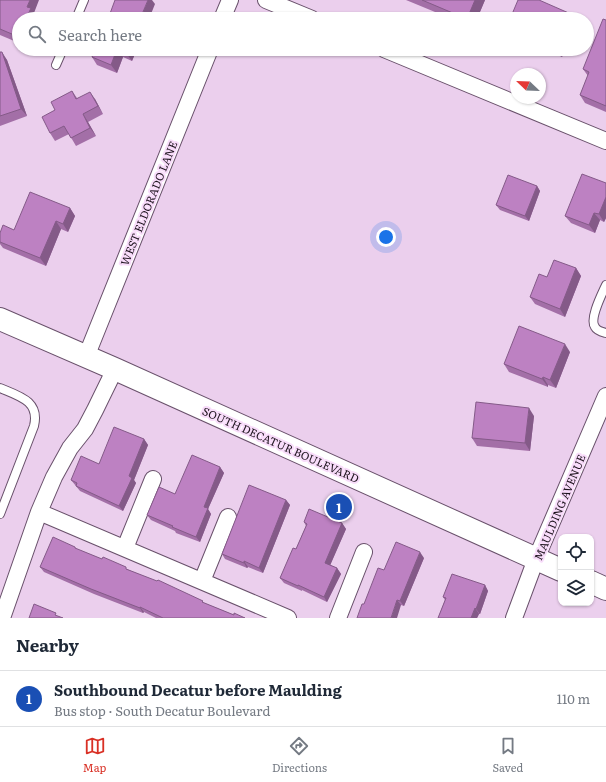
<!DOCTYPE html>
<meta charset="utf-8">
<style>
:root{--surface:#fff;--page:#f6f6f7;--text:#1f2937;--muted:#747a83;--line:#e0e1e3;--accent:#d93025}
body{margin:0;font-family:Literata,serif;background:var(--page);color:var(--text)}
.controls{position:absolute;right:12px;bottom:12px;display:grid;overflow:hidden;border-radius:8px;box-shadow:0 1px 3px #0004}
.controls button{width:36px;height:36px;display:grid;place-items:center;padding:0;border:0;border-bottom:1px solid var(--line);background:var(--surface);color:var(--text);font:20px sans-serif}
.compass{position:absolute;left:510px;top:68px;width:36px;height:36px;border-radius:50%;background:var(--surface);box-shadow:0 1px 3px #0004;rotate:293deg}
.you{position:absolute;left:386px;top:237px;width:14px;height:14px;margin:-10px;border:3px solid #fff;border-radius:50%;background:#1a73e8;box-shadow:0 0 0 6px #1a73e833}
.badge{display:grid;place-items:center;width:26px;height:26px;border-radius:50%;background:var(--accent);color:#fff;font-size:13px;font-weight:700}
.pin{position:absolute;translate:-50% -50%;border:2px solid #fff;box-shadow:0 1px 4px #0006}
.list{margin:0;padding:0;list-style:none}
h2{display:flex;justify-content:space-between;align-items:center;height:52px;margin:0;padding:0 16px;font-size:17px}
h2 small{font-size:13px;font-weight:400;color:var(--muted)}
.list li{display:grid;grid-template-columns:26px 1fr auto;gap:12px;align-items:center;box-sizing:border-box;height:56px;padding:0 16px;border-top:1px solid var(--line)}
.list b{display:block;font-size:15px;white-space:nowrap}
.list p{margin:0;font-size:13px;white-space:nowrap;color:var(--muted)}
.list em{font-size:13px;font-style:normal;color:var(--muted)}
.icon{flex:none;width:22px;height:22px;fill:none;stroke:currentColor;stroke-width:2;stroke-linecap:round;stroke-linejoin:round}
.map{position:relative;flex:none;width:606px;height:618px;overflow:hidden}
.search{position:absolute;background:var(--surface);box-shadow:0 1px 3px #0004;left:12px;right:12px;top:12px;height:44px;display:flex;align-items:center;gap:10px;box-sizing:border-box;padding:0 14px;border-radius:22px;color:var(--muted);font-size:15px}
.sheet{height:108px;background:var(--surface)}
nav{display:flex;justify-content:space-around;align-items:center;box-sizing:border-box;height:56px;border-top:1px solid var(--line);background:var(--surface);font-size:11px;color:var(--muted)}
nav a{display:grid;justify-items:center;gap:2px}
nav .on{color:var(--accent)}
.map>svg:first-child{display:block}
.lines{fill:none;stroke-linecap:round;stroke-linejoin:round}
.lane-casing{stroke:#69516b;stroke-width:10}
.street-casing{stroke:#69516b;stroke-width:18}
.primary-casing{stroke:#69516b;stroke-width:24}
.lane{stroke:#fff;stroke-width:8}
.street{stroke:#fff;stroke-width:16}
.primary{stroke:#fff;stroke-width:22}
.wall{fill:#a36fa7}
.shaded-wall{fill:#845a88}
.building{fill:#bd81c2;stroke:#845a88}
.labels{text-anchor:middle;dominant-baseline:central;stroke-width:4;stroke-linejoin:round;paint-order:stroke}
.street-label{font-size:11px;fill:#1d131d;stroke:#f8dcfa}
</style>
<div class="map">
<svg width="606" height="618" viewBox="0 0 606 618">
<rect width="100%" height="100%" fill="#ebcfed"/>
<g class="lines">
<defs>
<path id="lane" d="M 76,19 L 84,0
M 56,65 L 63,49
M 606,285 C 602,294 589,319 595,327 C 597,331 602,332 606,333
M 0,388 C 19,396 40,401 34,426 L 0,514"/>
<path id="street" d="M 266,0 L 312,19
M 222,19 L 230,0
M 384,49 L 606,141
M 86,357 L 210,49
M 39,512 L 288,618
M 125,548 L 153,479
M 202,581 L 228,517
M 2,618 L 39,512 L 54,477 L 70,448 L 85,429 L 95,410 L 115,369
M 338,618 L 364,552
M 514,618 L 536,559 L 606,396"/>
<path id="primary" d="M 0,319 L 115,369 L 561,570
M 591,582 L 606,589"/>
</defs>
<!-- lane casing -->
<use href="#lane" class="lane-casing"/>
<!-- street casing -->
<use href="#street" class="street-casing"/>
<!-- primary casing -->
<use href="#primary" class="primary-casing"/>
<!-- lane -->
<use href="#lane" class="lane"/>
<!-- street -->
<use href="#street" class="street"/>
<!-- primary -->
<use href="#primary" class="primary"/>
</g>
<!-- wall -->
<path class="wall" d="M 0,0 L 34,13 L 36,16 L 19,19 L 19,43 L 0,35 Z
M 406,0 L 485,0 L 477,19 L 452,19 Z
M 606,20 L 606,112 L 585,103 L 580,95 L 588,76 L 583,69 Z
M 95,49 L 137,49 L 132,61 L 123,57 L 117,73 L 97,65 L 92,57 Z
M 544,49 L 565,49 L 562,57 Z
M 0,52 L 7,60 L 27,116 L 0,126 Z
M 72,91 L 77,98 L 95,99 L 103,114 L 88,122 L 96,136 L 76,146 L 69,134 L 55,141 L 50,133 L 55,110 Z
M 606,183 L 606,218 L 604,222 L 600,220 L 595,233 L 571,223 L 565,216 Z
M 537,186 L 540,191 L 529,221 L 500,210 L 496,205 Z
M 70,208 L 75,216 L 68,232 L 61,229 L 46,266 L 3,248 L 0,244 L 0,233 L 14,230 Z
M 576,268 L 581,276 L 565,317 L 535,304 L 530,297 L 547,277 Z
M 570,352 L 556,388 L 548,385 L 548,387 L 509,372 L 504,364 Z
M 534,416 L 530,451 L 477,446 L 472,438 Z
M 144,439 L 148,445 L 134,480 L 136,483 L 123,511 L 80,491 L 71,480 Z
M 220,467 L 224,473 L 208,509 L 211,514 L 200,542 L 176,533 L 175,531 L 151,520 L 147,515 L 175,494 Z
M 286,500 L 290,505 L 263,573 L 248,567 L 247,568 L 225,559 L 222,554 Z
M 304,522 L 342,523 L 346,529 L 330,565 L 337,568 L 341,574 L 327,602 L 302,590 L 302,591 L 284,583 L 280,578 L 296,549 L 306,526 Z
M 75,547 L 76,549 L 129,570 L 204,603 L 234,615 L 245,618 L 156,618 L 144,612 L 143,613 L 94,594 L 44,572 L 40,567 Z
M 424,558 L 404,606 L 401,605 L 364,604 L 384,570 Z
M 485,585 L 488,591 L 480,614 L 479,614 L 477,618 L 438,618 L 445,600 L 443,597 Z"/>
<!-- shaded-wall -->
<path class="shaded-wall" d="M 30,0 L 39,0 L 34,13 L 36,16 L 35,19 L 26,19 L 27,7 Z
M 148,0 L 152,0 L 155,4 L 149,19 L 140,19 Z
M 475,0 L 485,0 L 477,19 L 467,19 Z
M 571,14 L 575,19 L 569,19 Z
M 117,49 L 123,57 L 117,73 L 111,65 Z
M 128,49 L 137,49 L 132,61 L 126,53 Z
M 556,49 L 565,49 L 562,57 Z
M 2,52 L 7,60 L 27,116 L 21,109 Z
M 90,92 L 95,99 L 103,114 L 98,106 Z
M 83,114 L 88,122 L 96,136 L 90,128 Z
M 537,186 L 540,191 L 529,221 L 525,216 Z
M 606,197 L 606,218 L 604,222 L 599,214 Z
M 70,208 L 75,216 L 68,232 L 63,224 Z
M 594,213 L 600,220 L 595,233 L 589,225 Z
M 56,221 L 61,229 L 46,266 L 40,258 Z
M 576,268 L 581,276 L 565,317 L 560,309 Z
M 565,344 L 570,352 L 556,388 L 550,380 Z
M 543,377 L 548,385 L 548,387 L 542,379 Z
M 529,408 L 534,416 L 530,451 L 525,443 Z
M 144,439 L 148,445 L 134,480 L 136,483 L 123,511 L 119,506 L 129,476 Z
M 220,467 L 224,473 L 208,509 L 211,514 L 200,542 L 196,537 L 204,507 Z
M 286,500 L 290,505 L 263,573 L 259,568 Z
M 342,523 L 346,529 L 329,568 L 325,563 Z
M 420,552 L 424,558 L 404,606 L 400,601 Z
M 244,561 L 248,567 L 247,568 L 244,563 Z
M 337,568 L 341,574 L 327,602 L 324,597 Z
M 485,585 L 488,591 L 480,614 L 476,609 Z
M 397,600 L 401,605 L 397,618 L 391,618 Z
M 140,607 L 144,612 L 143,613 L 140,608 Z
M 475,608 L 479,614 L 477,618 L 471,618 Z"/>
<!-- building -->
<path class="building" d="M 0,0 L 30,0 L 27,7 L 31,8 L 26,19 L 19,19 L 19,37 L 0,29 Z
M 115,0 L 148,0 L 140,19 L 108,19 Z
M 422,0 L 475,0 L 467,19 Z
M 518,0 L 539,0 L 571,14 L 569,19 L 510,19 Z
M 603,19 L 606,20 L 606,106 L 580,95 L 589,72 L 583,69 Z
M 95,49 L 128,49 L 126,53 L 117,49 L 111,65 L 92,57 Z
M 0,52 L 2,52 L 21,109 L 0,116 Z
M 72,91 L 76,99 L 90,92 L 98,106 L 83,114 L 90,128 L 71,138 L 64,126 L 50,133 L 42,117 L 55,110 L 51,102 Z
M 582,174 L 606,183 L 606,197 L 599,214 L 594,213 L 589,225 L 565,216 Z
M 508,175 L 537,186 L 525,216 L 496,205 Z
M 30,192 L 70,208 L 63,224 L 56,221 L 40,258 L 0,242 L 0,233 L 3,225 L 14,230 Z
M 554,260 L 576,268 L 560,309 L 530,297 L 539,274 L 547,277 Z
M 519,326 L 565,344 L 550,380 L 543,377 L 542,379 L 504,364 Z
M 476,402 L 529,408 L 525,443 L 472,438 Z
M 114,427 L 144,439 L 129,476 L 132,478 L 119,506 L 76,486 L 77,483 L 71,480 L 81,456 L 99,464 Z
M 192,455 L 220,467 L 204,507 L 208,508 L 196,537 L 172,527 L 173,526 L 147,515 L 159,487 L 175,494 Z
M 249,485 L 286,500 L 259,568 L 244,561 L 244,563 L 222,554 Z
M 309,509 L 342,523 L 325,563 L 337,568 L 324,597 L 298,585 L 298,586 L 280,578 L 293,548 L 296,549 L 307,524 L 304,522 Z
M 53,537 L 75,547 L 75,548 L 102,559 L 103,557 L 126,567 L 126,569 L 157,581 L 158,580 L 203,601 L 202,602 L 234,615 L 234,613 L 245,618 L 163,618 L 140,607 L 140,608 L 91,589 L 40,567 Z
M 396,542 L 420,552 L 400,601 L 397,600 L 391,618 L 357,618 L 362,604 L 364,604 L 378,568 L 384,570 Z
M 452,574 L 485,585 L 476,609 L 475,608 L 471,618 L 438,618 L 446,598 L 443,597 Z
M 34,604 L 56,613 L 55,615 L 63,618 L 29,618 Z"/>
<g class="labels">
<!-- street labels -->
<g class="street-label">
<text transform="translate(148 203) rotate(-68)">WEST ELDORADO LANE</text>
<text transform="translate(281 444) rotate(24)">SOUTH DECATUR BOULEVARD</text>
<text transform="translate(559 507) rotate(-67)">MAULDING AVENUE</text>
</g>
</g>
</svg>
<div class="controls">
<button><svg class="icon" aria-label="locate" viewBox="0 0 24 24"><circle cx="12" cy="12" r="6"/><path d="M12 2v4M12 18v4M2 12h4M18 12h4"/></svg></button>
<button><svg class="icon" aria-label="layers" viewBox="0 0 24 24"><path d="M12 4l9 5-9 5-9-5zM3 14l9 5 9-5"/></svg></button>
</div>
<svg class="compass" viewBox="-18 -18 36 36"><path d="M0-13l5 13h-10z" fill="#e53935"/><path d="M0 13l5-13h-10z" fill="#747a83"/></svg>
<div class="you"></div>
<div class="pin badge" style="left:339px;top:507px;background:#1a4fb4">1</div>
<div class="search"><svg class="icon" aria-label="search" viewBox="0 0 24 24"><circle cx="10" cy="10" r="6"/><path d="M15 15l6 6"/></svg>Search here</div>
</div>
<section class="sheet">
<h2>Nearby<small></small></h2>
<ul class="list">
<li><span class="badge" style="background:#1a4fb4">1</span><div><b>Southbound Decatur before Maulding</b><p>Bus stop · South Decatur Boulevard</p></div><em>110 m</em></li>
</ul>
</section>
<nav>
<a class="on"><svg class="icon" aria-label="map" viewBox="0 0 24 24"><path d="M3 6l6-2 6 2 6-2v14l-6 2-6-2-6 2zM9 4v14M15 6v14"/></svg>Map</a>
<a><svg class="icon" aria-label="directions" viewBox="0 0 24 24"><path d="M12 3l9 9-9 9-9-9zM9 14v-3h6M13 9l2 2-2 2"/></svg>Directions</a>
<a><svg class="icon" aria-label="saved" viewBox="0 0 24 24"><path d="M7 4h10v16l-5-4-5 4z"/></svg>Saved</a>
</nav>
